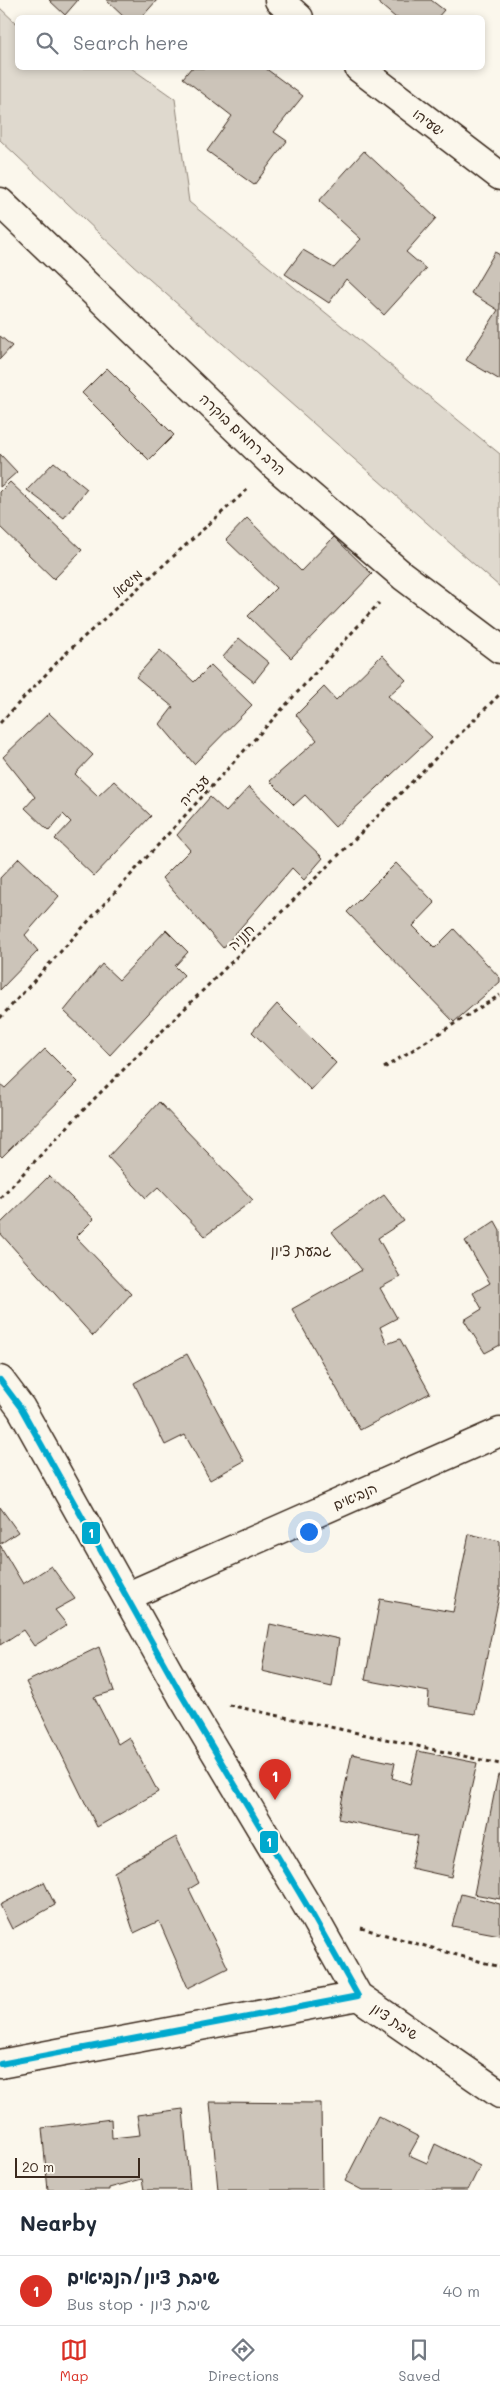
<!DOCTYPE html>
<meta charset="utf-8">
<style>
:root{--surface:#fff;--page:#f2f2f3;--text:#1f2937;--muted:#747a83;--line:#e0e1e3;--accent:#d93025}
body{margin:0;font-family:Mali,"Playpen Sans Hebrew",sans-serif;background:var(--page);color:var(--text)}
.scale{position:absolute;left:15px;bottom:12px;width:125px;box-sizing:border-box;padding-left:5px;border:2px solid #3b2a1e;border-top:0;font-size:14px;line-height:18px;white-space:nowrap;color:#3b2a1e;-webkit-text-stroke:4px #fbf7ec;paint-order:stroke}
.you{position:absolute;left:308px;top:1531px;width:18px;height:18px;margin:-12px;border:4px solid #fff;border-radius:50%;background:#1a73e8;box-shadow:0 0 0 8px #1a73e833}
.badge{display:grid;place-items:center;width:32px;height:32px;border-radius:50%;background:var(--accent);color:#fff;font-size:16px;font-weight:700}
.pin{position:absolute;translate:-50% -41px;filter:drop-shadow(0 1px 2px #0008)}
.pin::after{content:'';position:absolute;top:26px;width:18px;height:15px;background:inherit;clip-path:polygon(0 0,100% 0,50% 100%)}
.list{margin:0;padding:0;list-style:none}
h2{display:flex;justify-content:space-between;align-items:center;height:65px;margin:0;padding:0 20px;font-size:21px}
h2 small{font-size:16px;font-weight:400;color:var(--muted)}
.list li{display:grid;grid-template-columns:32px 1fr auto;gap:15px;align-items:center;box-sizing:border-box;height:70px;padding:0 20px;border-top:1px solid var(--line)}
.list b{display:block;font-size:19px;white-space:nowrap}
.list p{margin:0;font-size:16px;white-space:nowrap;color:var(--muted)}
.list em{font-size:16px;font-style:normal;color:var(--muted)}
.icon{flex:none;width:28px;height:28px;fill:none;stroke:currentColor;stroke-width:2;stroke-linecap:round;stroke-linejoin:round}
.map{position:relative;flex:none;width:500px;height:2190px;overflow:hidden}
.search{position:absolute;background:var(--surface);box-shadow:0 2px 8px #0003;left:15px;right:15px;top:15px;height:55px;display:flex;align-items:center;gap:12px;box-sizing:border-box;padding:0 18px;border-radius:8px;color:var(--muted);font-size:19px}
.sheet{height:135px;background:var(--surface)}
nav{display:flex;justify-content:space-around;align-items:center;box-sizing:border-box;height:70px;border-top:1px solid var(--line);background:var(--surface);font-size:14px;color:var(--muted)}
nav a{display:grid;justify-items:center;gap:2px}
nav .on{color:var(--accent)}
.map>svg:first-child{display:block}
.green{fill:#dfd9ce;stroke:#8d8276}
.building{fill:#ccc4b9;stroke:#3b2a1e}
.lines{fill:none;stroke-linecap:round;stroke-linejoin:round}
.street-casing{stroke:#3b2a1e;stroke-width:31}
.path{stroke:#3b2a1e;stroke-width:3;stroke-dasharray:4 4;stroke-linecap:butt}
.street{stroke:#fbf7ec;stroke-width:28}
.bus-1-casing{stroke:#fbf7ec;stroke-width:10}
.bus-1{stroke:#00a9ce;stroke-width:6}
.labels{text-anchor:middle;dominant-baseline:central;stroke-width:4.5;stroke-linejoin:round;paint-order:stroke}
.street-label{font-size:14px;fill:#3b2a1e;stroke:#fbf7ec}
.neighbourhood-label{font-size:15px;fill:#3b2a1e;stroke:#fbf7ec}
.line-badge{stroke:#fbf7ec;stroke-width:2}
.badge-label{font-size:14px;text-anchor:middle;font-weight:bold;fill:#fff}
</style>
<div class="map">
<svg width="500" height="2190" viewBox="0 0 500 2190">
<rect width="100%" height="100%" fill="#fbf7ec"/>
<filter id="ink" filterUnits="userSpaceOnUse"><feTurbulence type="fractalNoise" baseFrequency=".02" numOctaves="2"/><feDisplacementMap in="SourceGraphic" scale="10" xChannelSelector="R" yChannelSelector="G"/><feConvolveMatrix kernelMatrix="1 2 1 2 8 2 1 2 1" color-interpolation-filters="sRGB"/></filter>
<g filter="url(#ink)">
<!-- green -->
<path class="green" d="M 0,8 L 17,24 L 18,68 L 131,68 L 175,99 L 189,202 L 500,454 L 500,587 L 133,265 L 0,140 Z"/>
<!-- building -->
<path class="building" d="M 49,0 L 78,0 L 65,15 Z
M 106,0 L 157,0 L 141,18 L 125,18 Z
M 375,0 L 431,0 L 444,10 L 437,18 L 396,18 Z
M 191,68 L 265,68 L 303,96 L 274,132 L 287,141 L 254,185 L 207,151 L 232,116 L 183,78 Z
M 364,151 L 436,218 L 406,252 L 426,269 L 384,315 L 346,279 L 329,303 L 285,274 L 303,250 L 334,268 L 361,239 L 319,201 Z
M 495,252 L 500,255 L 500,380 L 466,360 L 498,310 L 471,293 Z
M 0,336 L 12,346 L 0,359 Z
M 107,368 L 174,435 L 149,460 L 82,393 Z
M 0,454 L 17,472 L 0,487 Z
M 54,462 L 87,489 L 64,518 L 27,490 Z
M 10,482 L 82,550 L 54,579 L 0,527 L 0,492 Z
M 247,518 L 301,571 L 334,537 L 372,574 L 291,658 L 248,616 L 276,588 L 226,540 Z
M 239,638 L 269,663 L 254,682 L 223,657 Z
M 160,650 L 194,682 L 211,665 L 252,705 L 194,764 L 160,724 L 173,707 L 136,677 Z
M 382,655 L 406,680 L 388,696 L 432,737 L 335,827 L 305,795 L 294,805 L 270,781 L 317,740 L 296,715 L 324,687 L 336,700 Z
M 49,713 L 93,755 L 75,774 L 98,796 L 114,781 L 151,816 L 94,876 L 55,839 L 71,822 L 63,814 L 49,831 L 25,808 L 35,797 L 3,757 Z
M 249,787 L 323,858 L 304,880 L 292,868 L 223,948 L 162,878 L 190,850 L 177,835 L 210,797 L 226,812 Z
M 19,858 L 59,896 L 25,935 L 38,951 L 0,990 L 0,878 Z
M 396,863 L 435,903 L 413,926 L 435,948 L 454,929 L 500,978 L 500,982 L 454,1022 L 347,912 Z
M 166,930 L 188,952 L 175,966 L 184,975 L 110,1055 L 64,1011 L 102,964 L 119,980 Z
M 277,1004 L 336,1063 L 311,1090 L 252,1032 Z
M 45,1049 L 78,1082 L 2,1157 L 0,1155 L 0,1084 L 5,1088 Z
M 159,1102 L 253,1200 L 205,1236 L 158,1187 L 146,1198 L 108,1157 Z
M 49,1176 L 94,1219 L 76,1237 L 131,1294 L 93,1336 L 0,1233 L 0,1224 Z
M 384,1195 L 404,1221 L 378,1238 L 400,1277 L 380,1288 L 397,1318 L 380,1327 L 387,1344 L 400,1339 L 430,1393 L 360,1430 L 292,1309 L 362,1270 L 332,1232 Z
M 495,1221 L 500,1230 L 500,1345 L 485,1353 L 464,1320 L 482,1309 L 473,1293 L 490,1283 L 465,1241 Z
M 187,1354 L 244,1461 L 210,1480 L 185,1435 L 165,1445 L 134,1383 Z
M 0,1507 L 18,1532 L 0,1544 Z
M 469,1534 L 500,1541 L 500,1592 L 475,1714 L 428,1706 L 429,1692 L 365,1680 L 380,1599 L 453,1612 Z
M 0,1545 L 23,1584 L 51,1566 L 75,1599 L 55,1610 L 67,1625 L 34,1646 L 23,1630 L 0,1645 Z
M 270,1624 L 339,1639 L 332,1687 L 262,1671 Z
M 99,1647 L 114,1691 L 94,1697 L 118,1744 L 129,1737 L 158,1792 L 97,1827 L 26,1682 Z
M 418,1751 L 477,1763 L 451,1877 L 411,1868 L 418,1836 L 338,1819 L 352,1754 L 395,1763 L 392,1778 L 410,1784 Z
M 498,1775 L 500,1775 L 500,1899 L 474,1894 Z
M 176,1837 L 199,1883 L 189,1889 L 228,1968 L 188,1988 L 159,1921 L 134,1933 L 114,1872 Z
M 44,1882 L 55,1905 L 12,1929 L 0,1905 Z
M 461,1894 L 500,1904 L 500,1935 L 452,1926 Z
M 210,2102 L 321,2103 L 322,2190 L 218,2190 Z
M 183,2109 L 190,2190 L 144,2190 L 142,2179 L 109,2188 L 109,2190 L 48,2190 L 42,2128 L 111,2119 L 112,2138 L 140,2135 L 137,2115 Z
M 378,2116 L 419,2137 L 409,2155 L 427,2163 L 435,2144 L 480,2166 L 468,2190 L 362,2190 L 345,2181 Z"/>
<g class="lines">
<defs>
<path id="street" d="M 279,0 L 299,18
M 359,68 L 500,176
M 0,202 L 274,465 L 403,576 L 500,649
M 0,1380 L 21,1408 L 182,1696 L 312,1914 L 358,1996 L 500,2094
M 128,1596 L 500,1432
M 0,2064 L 358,1996"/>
</defs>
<!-- street casing -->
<use href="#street" class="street-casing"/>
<!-- path -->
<path class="path" d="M 0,723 L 65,654 L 248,489
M 0,1018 L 379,603
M 384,1068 L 500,995
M 0,1198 L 91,1102 L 500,694
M 229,1705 L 500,1764
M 361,1928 L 500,1967"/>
<!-- street -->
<use href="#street" class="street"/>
<defs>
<path id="bus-1" d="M 0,1380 L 21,1408 L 182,1696 L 312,1914 L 358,1996
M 0,2064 L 358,1996"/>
</defs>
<!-- bus-1 casing -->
<use href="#bus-1" class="bus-1-casing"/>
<!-- bus-1 -->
<use href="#bus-1" class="bus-1"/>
</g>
</g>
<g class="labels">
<!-- street labels -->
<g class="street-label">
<text transform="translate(429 122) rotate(38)">ישעיהו</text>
<text transform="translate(243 434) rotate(43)">הרב רחמים בוקרה</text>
<text transform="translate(127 583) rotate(-42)">מישאל</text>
<text transform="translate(194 790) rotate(-47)">עזריה</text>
<text transform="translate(241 937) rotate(-45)">חנניה</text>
<text transform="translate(355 1496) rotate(-24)">הנביאים</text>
<text transform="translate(395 2021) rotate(34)">שיבת ציון</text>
</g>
<!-- neighbourhood labels -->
<g class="neighbourhood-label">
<text x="301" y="1250">גבעת ציון</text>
</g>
</g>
<g class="line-badge">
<rect x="81" y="1521" width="20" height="24" rx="5" fill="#00a9ce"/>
<rect x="259" y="1830" width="20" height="24" rx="5" fill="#00a9ce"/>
</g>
<g class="badge-label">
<text x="91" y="1538">1</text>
<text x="269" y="1847">1</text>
</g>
</svg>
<div class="scale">20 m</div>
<div class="you"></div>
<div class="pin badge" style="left:275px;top:1800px">1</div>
<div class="search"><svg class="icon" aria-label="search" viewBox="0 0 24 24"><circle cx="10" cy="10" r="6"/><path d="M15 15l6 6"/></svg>Search here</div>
</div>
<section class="sheet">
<h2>Nearby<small></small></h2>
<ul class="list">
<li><span class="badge">1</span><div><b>שיבת ציון/הנביאים</b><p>Bus stop · שיבת ציון</p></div><em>40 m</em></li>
</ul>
</section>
<nav>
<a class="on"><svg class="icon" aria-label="map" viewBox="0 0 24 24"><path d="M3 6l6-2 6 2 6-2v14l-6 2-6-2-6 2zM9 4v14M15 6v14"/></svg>Map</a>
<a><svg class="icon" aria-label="directions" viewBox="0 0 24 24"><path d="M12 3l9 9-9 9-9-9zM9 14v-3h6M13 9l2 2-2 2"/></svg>Directions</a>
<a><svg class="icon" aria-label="saved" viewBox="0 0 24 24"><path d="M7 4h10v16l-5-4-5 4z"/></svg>Saved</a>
</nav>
